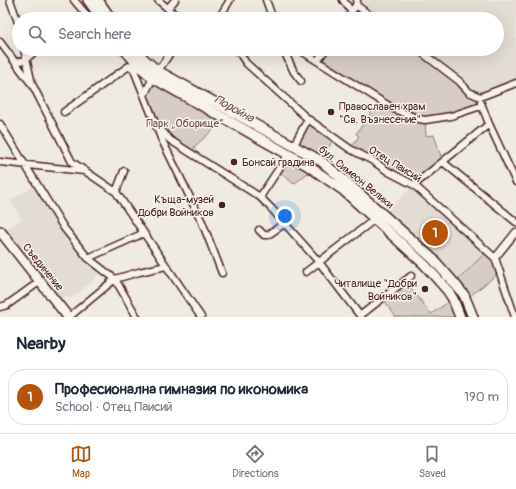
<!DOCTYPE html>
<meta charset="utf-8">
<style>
:root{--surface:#fff;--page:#f6f6f7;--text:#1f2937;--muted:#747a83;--line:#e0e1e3;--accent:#b45309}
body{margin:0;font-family:Pangolin,sans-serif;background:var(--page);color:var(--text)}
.you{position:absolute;left:285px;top:216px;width:14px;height:14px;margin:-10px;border:3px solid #fff;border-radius:50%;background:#1a73e8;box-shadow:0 0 0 6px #1a73e833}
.badge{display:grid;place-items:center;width:26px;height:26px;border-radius:50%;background:var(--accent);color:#fff;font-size:13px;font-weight:700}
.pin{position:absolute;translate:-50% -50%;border:2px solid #fff;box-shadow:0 1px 4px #0006}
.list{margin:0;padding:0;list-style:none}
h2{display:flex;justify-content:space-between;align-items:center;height:52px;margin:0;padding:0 16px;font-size:17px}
h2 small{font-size:13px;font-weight:400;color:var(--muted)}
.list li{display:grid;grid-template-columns:26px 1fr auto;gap:12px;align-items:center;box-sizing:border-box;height:56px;margin:0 8px 8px;padding:0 8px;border:1px solid var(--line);border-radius:16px}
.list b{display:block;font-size:15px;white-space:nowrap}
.list p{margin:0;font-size:13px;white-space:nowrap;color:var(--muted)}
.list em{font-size:13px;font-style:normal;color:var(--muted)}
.icon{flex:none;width:22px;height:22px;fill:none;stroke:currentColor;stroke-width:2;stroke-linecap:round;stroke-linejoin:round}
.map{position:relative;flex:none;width:516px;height:317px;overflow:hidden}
.search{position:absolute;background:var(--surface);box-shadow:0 4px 16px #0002;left:12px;right:12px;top:12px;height:44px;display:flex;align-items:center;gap:10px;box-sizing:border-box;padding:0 14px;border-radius:22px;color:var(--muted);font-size:15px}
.sheet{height:116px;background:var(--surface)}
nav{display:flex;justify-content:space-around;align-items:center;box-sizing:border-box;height:56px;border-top:1px solid var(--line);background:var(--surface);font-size:11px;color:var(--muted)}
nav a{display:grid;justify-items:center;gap:2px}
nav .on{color:var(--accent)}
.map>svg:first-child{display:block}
.built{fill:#e3dcd2}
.green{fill:#d8cdc6;stroke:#917678}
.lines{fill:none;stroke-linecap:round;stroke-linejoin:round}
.street-casing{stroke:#4a1f2b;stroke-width:9}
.secondary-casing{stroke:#4a1f2b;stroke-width:12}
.street{stroke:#f7f3e8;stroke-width:6}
.secondary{stroke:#f7f3e8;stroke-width:9}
.poi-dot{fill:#4a1f2b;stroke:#f7f3e8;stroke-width:1.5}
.labels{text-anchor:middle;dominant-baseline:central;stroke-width:3;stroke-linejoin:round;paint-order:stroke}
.poi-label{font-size:11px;fill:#4a1f2b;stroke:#f7f3e8;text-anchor:start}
.park-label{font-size:11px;fill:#6e4a52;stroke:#f7f3e8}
.street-label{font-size:11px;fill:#4a1f2b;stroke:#f7f3e8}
.water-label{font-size:12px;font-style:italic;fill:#704e55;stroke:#f7f3e8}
</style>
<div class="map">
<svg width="516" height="317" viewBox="0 0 516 317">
<rect width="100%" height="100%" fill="#f0ebe0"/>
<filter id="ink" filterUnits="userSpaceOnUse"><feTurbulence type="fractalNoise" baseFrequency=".025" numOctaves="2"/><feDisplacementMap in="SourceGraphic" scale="8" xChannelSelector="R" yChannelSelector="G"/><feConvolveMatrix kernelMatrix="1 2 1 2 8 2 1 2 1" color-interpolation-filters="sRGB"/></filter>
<g filter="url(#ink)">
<!-- built -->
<path class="built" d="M 357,0 L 516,0 L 516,83 L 480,97 L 417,49 L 497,49 L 497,19 L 375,19 L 356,5 Z
M 37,185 L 64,228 L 102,269 L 94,280 L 70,299 L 67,295 L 60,301 L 1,233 L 22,219 L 10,200 Z
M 414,185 L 487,251 L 457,281 L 383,215 Z"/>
<!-- green -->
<path class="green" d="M 326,49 L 417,49 L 480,97 L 481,106 L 425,120 L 426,136 L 434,135 L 443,162 L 414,185 L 350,149 L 359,136 L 356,134 L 380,100 L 317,61 Z
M 153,78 L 225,119 L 195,146 L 193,154 L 183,149 L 155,123 L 144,95 Z
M 308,119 L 334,138 L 321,161 L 294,145 Z
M 288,155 L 313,169 L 294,184 L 278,171 Z
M 487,251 L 500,272 L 470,296 L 457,281 Z
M 405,280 L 431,314 L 453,299 L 459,315 L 454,317 L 396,317 L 382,298 Z"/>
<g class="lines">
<defs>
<path id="street" d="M 10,0 L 19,25
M 74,0 L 90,19
M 158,0 L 180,19
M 266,0 L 273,19
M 343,0 L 352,12
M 356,5 L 375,19
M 168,8 L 175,0
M 210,19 L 214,17 L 219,18 L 230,0
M 347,19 L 356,5 L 357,0
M 0,42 L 30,82
M 24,49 L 32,84 L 72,162 L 116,192 L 201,317
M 237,49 L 246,63 L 308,119 L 350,149 L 373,161 L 389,172 L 414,185 L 495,258 L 515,317
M 283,49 L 294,72 L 301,81
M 298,49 L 394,109 L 419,119 L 425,120 L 451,116 L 481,106
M 417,49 L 459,81 L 469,92 L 480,97 L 516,83
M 317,61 L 326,49
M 16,63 L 26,59 L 38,49
M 144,95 L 153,78 L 173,49
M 481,103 L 489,124 L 516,182
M 64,112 L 129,66 L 132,67 L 134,70 L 161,138 L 202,222 L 222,273
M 0,124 L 64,228 L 88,258 L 115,279 L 137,317
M 159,128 L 170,140 L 260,197 L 271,208 L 319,262 L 361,317
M 294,145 L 308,119
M 0,162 L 84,171
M 443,162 L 516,222
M 414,185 L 489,124
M 116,192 L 124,171
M 260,197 L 288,155
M 259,230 L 264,235 L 268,235 L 285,223
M 88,258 L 144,233
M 495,258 L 516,232
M 306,272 L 375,219
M 0,307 L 7,305 L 39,282
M 361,315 L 411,276
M 69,317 L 115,279 L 139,272 L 166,266"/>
<path id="secondary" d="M 88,0 L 102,19
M 98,0 L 111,19
M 124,49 L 139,66 L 153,78 L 307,165 L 343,190 L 425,265 L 447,290 L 453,299 L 460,317
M 135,49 L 145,60 L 158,71 L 321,161 L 351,186 L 433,259 L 455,284 L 464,295 L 473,317
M 0,231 L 68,317"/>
</defs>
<!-- street casing -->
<use href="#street" class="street-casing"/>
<!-- secondary casing -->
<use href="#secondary" class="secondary-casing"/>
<!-- street -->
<use href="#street" class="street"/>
<!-- secondary -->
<use href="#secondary" class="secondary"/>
</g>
</g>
<!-- markers -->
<g class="poi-dot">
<circle cx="331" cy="112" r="4"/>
<circle cx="234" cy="162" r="4"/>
<circle cx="222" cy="205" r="4"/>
<circle cx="425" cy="289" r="4"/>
</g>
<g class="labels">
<!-- poi labels -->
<g class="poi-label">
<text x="339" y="106">Православен храм<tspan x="339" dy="13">"Св. Възнесение"</tspan></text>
<text x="242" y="162">Бонсай градина</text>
<text x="214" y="199" text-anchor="end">Къща-музей<tspan x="214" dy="13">Добри Войников</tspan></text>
<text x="417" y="283" text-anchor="end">Читалище "Добри<tspan x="417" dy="13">Войников"</tspan></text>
</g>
<!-- park labels -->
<g class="park-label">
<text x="185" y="123">Парк „Оборище“</text>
</g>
<!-- street labels -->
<g class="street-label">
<text transform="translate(395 164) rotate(31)">Отец Паисий</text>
<text transform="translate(356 177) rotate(39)">бул. Симеон Велики</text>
<text transform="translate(43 267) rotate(51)">Съединение</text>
</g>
<!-- water labels -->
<g class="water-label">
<text transform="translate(234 109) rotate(29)">Поройна</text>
</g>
</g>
</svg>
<div class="you"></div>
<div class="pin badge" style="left:435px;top:233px">1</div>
<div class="search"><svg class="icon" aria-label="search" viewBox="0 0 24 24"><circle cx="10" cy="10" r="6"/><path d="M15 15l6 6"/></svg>Search here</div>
</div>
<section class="sheet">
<h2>Nearby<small></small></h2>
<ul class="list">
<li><span class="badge">1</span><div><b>Професионална гимназия по икономика</b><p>School · Отец Паисий</p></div><em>190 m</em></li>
</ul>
</section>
<nav>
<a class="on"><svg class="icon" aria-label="map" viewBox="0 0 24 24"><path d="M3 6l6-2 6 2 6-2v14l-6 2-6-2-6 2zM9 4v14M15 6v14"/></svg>Map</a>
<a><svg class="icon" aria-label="directions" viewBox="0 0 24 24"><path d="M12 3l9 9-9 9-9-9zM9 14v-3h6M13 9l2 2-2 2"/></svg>Directions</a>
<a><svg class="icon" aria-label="saved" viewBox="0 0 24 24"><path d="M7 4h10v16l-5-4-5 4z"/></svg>Saved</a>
</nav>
